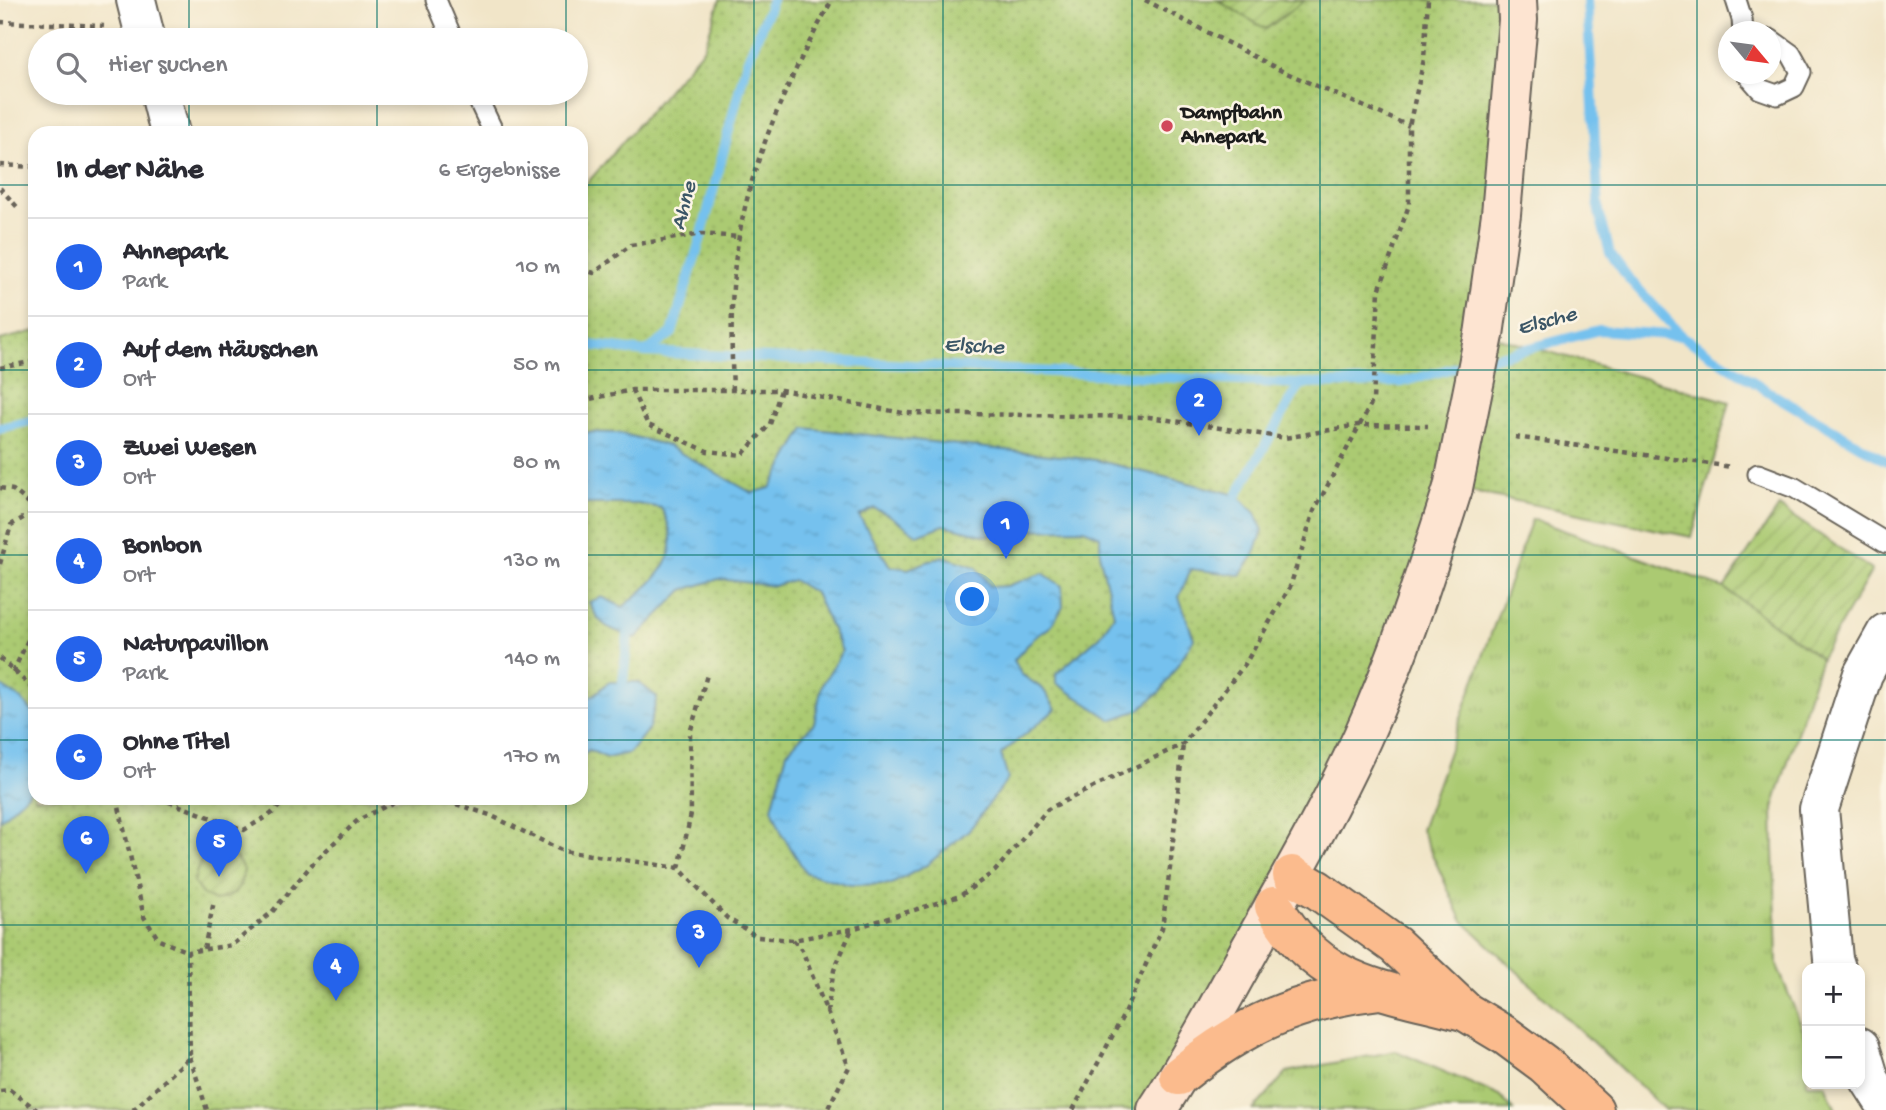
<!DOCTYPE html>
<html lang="de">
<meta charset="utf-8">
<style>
:root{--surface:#fff;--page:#f2f2f3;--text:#2b2b33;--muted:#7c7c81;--line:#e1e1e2;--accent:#2563eb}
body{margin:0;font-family:"Gochi Hand",sans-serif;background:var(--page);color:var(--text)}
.controls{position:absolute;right:21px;bottom:21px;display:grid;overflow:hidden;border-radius:14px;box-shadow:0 4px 10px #0003}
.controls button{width:63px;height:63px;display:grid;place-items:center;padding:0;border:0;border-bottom:2px solid var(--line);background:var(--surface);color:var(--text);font:35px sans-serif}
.compass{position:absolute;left:1718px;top:21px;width:63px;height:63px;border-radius:50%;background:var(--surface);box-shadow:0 4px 10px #0003;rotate:119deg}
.you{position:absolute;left:973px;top:600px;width:24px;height:24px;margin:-18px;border:5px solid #fff;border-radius:50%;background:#1a73e8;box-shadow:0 0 0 10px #1a73e833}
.badge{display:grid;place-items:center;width:46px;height:46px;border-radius:50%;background:var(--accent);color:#fff;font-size:23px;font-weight:700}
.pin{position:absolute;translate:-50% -58px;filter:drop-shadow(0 2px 4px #0008)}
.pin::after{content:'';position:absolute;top:37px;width:24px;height:21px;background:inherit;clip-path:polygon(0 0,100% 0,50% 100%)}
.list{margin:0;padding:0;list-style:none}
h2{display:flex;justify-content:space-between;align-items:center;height:91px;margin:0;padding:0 28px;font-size:30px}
h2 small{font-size:23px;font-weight:400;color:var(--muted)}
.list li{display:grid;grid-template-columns:46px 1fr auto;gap:21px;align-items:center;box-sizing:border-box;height:98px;padding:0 28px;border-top:2px solid var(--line)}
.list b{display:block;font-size:26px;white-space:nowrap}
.list p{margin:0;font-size:23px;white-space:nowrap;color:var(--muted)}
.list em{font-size:23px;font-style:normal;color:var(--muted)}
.icon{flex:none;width:38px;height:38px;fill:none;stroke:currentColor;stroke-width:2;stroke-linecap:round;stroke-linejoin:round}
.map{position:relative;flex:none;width:1886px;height:1110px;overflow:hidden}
.search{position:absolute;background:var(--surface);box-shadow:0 4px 10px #0003;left:28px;top:28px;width:560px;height:77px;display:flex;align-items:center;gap:18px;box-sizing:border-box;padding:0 24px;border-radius:38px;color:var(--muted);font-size:26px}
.panel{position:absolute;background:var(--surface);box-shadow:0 4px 10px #0003;left:28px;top:126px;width:560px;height:679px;border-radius:21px}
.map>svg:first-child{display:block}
.grass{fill:url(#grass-tufts);stroke:#647347;stroke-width:2}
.park{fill:url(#park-dots);stroke:#647347;stroke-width:2}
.garden{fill:url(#garden-furrows);stroke:#647347;stroke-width:2}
.water{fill:url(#water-ripples);stroke:#486e85;stroke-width:2}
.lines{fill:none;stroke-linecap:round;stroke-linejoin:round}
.stream{stroke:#74c1ee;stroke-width:10}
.lane-casing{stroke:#676258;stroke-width:23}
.street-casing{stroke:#676258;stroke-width:42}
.secondary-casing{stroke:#676258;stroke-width:42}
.highway-casing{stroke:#676258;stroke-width:42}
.path{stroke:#676258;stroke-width:4.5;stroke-dasharray:5 5;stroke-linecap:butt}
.lane{stroke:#fff;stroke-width:19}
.street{stroke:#fff;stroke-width:38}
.secondary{stroke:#fde4d1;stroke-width:38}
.highway{stroke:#fbbb8d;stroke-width:38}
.secondary-bridge-casing{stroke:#676258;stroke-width:42;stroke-linecap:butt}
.secondary-bridge{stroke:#fde4d1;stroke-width:38}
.grid{fill:none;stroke:#0f766e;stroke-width:2;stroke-opacity:0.55}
.poi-dot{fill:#d1495b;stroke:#fcf5e5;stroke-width:2.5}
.labels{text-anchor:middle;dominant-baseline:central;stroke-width:5;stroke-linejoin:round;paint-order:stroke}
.poi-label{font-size:21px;font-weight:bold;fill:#1c1c1c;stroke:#fcf5e5;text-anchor:start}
.water-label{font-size:23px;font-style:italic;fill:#3b5666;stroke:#fcf5e5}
</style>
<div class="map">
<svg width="1886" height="1110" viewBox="0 0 1886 1110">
<defs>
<pattern id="grass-tufts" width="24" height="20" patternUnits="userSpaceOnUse" patternTransform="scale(1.75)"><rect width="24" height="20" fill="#abca72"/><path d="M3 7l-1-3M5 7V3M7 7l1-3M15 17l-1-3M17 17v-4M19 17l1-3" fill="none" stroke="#93ad62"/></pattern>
<pattern id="park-dots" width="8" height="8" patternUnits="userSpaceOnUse" patternTransform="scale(1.75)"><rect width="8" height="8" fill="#abca72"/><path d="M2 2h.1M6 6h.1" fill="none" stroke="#93ad62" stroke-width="1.8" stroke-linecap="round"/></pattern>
<pattern id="garden-furrows" width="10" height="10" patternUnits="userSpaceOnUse" patternTransform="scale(1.75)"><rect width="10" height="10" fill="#abca72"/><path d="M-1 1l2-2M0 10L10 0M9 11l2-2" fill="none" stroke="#93ad62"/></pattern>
<pattern id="water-ripples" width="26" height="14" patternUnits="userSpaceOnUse" patternTransform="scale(1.75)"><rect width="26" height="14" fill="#74c1ee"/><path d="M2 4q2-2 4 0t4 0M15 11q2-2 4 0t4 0" fill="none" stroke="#64a5cc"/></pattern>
</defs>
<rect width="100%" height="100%" fill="#fcf5e5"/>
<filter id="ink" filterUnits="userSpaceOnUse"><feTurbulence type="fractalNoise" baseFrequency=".0143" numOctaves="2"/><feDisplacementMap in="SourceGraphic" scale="14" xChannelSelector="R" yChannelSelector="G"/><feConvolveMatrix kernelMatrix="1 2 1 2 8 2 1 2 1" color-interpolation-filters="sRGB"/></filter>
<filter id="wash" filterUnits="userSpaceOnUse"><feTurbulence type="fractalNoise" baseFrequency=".00686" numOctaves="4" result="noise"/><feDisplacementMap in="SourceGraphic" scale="28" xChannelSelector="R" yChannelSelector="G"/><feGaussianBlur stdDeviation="1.57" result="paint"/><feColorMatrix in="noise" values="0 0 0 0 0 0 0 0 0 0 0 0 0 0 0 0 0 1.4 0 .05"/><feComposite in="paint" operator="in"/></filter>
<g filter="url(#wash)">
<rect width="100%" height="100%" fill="#f1e5c8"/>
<!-- grass -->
<path class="grass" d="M 1532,519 L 1724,588 L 1821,658 L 1773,808 L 1777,965 L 1807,1040 L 1807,1084 L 1825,1084 L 1836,1110 L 1665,1110 L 1462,920 L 1421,830 Z
M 1396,1051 L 1500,1096 L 1513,1110 L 1253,1110 L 1287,1072 Z"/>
<!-- park -->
<path class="park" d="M 720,0 L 1217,0 L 1266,28 L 1305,0 L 1517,0 L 1484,334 L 1730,402 L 1692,537 L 1453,488 L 1424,582 L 1157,1110 L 0,1110 L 0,340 L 35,331 L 35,798 L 581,798 L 581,190 L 704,48 Z"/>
<!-- garden -->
<path class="garden" d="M 1217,0 L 1305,0 L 1266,29 Z
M 1779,507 L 1872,570 L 1821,658 L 1724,588 Z
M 226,851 L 236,858 L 244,870 C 240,891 235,896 214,901 L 202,894 L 194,883 C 198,859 202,855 226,851 Z"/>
<!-- water -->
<path class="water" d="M 805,428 L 1096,460 L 1237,495 L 1256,513 L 1263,531 L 1254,555 L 1240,575 L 1191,569 L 1179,597 L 1194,639 L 1161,691 L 1139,710 L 1112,720 L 1056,683 L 1056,674 L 1100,636 L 1114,615 L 1100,557 L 1100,536 L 1084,529 L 1008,530 L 987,536 L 944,525 L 918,535 L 889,515 L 874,508 L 859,516 L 890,566 L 908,569 L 943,556 L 976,567 L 990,587 L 1007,586 L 1043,573 L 1062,586 L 1063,607 L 1050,627 L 1033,639 L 1014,660 L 1021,674 L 1043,689 L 1056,709 L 1001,754 L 1008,779 L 970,829 L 927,865 L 892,884 L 850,885 L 806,873 L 782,834 L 772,808 L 787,752 L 814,723 L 822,685 L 842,651 L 815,593 L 793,580 L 774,586 L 719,579 L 683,590 L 636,638 C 610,629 600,628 589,602 L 602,597 L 623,607 C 658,578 688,555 661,508 L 638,504 L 581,504 L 581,432 L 620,433 L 668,446 L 752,493 L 770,488 Z
M 609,682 L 638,682 L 657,697 L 649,728 L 629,753 L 607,758 L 589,750 L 581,756 L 581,702 L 595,694 Z
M 0,685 L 20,698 L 35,714 L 35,784 L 28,794 L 0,820 Z"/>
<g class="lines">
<!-- stream -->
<path class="stream" d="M 1587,0 L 1599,212 L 1610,253 L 1629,279 L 1682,336
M 581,344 L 646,352 L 672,333 L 702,234 L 746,64 L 772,0
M 646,352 L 1300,384
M 1488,359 L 1599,330 L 1682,336 L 1771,393 L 1886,461
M 0,428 L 35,420
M 1237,495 L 1300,384 L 1402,382 L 1472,363
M 623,682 L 628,635"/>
</g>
</g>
<g filter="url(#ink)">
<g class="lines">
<defs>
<path id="lane" d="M 436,0 L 453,40
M 1736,0 L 1742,19 L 1743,32
M 1747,74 L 1760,89 L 1777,95 L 1794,87 L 1801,72 L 1791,54 L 1770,39
M 475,93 L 494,133
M 1758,474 L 1795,488 L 1886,543"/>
<path id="street" d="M 136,0 L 146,40
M 160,93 L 170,133
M 1836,968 L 1833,959 L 1819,809 L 1863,674 L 1886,633
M 1860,1047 L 1870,1080 L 1886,1105"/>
<path id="secondary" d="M 1484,335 L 1501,214 L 1518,20 L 1517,0
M 1157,1110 C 1191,1058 1220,1003 1250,949 C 1289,879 1329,810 1362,738 C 1399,657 1426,573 1453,488"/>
<path id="highway" d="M 1292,875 L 1318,890 L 1395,945 L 1466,1012 L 1506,1036 L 1544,1064 L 1594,1110
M 1274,906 C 1318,986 1382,989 1463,1011
M 1179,1076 C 1244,1024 1297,1000 1380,990"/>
</defs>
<!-- lane casing -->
<use href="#lane" class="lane-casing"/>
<!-- street casing -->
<use href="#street" class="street-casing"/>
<!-- secondary casing -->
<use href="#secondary" class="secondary-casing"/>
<!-- highway casing -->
<use href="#highway" class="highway-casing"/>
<!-- path -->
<path class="path" d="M 1145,0 L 1282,71 L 1409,126
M 0,22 L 104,26
M 0,165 L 35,167
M 0,188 L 19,209
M 581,269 L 594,273 L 631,245 L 702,234 L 739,237
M 0,368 L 35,361
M 632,390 L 648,425 L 707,451 L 742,455 L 770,424 L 781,390
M 733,390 C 731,341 730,285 739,236 C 754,152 791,74 832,0
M 581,401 L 632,390 L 781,390 L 903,413 L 1149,417 L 1285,438 L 1358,425 L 1428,426
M 1515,437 L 1732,467
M 0,488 L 13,490 L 35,508
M 0,564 L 11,525 L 35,511
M 0,658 L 35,690
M 13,672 L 35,625
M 117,798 L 144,917 L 159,940 L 188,952
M 159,798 L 244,830 L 271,814 L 288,798
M 437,798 L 490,815 L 563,851 L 679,868 L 727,918 L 758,937 L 793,940 L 852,929 L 960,896 L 995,871 L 1048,809 L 1183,744 L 1245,664 L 1290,587 L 1314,511 L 1373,400 L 1379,291 L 1409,205 L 1409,126 L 1424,59 L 1428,0
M 226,851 L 230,824
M 679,868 L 691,814 L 690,733 L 707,675
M 793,940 L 802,950 L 849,1067 L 827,1110
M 204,949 L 214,901
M 827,1012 L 834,970 L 852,929
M 190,1057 L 207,1110
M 0,1091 L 10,1090 L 37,1110
M 133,1110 L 190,1057 L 188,952 L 232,945 L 272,912 L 314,862 L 358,820 L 402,798
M 1073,1110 L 1123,1016 L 1162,928 L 1171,860 L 1183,744"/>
<!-- lane -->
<use href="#lane" class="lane"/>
<!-- street -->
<use href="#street" class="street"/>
<!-- secondary -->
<use href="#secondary" class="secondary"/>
<!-- highway -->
<use href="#highway" class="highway"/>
<defs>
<path id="secondary-bridge" d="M 1453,488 L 1484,335"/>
</defs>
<!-- secondary-bridge casing -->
<use href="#secondary-bridge" class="secondary-bridge-casing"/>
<!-- secondary-bridge -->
<use href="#secondary-bridge" class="secondary-bridge"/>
</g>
</g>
<!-- grid -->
<path class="grid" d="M 189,0 L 189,40M 377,0 L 377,40M 566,0 L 566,40M 754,0 L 754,1110M 943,0 L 943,1110M 1132,0 L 1132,1110M 1320,0 L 1320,1110M 1509,0 L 1509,1110M 1697,0 L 1697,1110M 189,93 L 189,133M 377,93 L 377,133M 566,93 L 566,133M 0,185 L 35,185M 581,185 L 1886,185M 0,370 L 35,370M 581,370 L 1886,370M 0,555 L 35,555M 581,555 L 1886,555M 0,740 L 35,740M 581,740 L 1886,740M 189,798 L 189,1110M 377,798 L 377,1110M 566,798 L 566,1110M 0,925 L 1886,925"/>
<!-- markers -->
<circle class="poi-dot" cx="1167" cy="126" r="7"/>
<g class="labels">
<!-- poi labels -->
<g class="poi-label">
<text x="1181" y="114">Dampfbahn<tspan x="1181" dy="24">Ahnepark</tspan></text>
</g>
<!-- water labels -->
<g class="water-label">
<text transform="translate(685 206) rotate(-75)">Ahne</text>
<text transform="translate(1547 322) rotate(-15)">Elsche</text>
<text transform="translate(974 347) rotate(3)">Elsche</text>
</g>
</g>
</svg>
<div class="controls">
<button>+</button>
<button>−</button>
</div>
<svg class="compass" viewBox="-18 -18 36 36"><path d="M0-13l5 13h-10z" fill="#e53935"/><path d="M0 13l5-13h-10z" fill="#7c7c81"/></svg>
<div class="you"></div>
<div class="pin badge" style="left:1006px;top:559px">1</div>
<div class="pin badge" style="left:1199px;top:436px">2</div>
<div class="pin badge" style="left:699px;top:968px">3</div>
<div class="pin badge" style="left:336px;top:1001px">4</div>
<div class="pin badge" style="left:219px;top:877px">5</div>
<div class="pin badge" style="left:86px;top:874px">6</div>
<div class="search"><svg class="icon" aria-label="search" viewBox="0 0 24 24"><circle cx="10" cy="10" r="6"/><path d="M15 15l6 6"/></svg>Hier suchen</div>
<section class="panel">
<h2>In der Nähe<small>6 Ergebnisse</small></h2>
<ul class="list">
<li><span class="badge">1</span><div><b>Ahnepark</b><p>Park</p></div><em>10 m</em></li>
<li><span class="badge">2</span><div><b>Auf dem Häuschen</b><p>Ort</p></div><em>50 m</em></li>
<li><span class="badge">3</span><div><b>Zwei Wesen</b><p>Ort</p></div><em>80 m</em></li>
<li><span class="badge">4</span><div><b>Bonbon</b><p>Ort</p></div><em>130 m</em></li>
<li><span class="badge">5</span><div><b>Naturpavillon</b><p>Park</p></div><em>140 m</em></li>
<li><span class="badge">6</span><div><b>Ohne Titel</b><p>Ort</p></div><em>170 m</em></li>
</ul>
</section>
</div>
